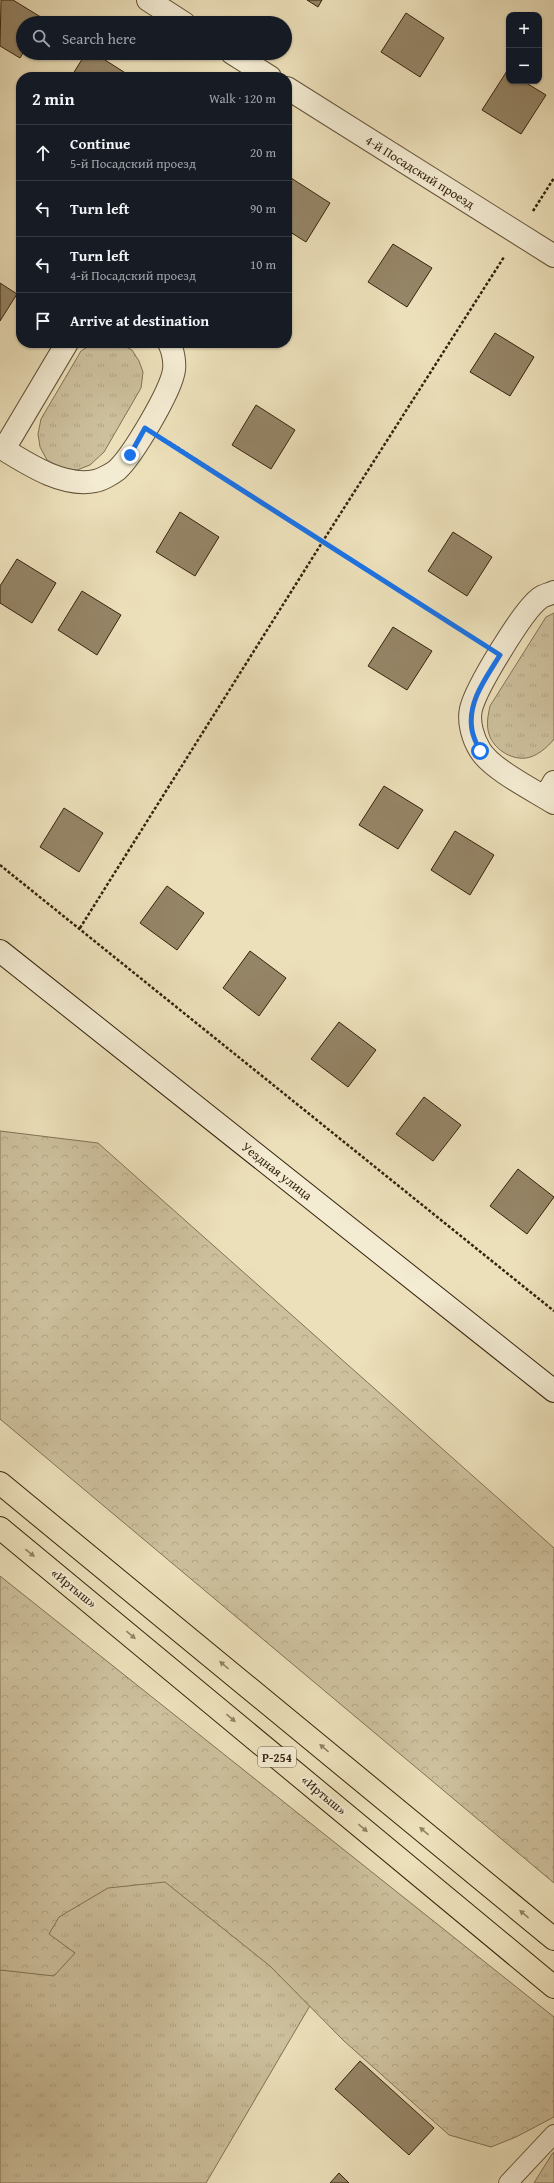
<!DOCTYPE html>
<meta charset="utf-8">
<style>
:root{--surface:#171b24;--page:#242831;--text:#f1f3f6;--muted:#9ea1a6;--line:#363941}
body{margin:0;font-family:"Gentium Book Plus",serif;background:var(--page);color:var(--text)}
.controls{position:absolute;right:12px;top:12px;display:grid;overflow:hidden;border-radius:8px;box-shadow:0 1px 3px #0004}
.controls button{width:36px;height:36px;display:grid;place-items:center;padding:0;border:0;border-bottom:1px solid var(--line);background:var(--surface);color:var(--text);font:20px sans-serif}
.stop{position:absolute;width:12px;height:12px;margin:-9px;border:3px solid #1a73e8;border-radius:50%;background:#fff}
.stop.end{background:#1a73e8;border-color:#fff;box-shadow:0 1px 4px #0008}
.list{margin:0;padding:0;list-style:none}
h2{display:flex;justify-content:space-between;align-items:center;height:52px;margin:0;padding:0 16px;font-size:17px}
h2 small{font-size:13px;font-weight:400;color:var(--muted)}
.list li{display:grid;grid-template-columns:26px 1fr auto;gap:12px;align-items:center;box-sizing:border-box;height:56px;padding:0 16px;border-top:1px solid var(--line)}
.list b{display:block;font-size:15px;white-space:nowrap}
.list p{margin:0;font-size:13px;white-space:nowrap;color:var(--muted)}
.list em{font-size:13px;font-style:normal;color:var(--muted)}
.icon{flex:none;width:22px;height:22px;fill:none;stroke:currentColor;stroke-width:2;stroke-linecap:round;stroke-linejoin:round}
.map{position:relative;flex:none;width:554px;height:2183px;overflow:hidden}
.search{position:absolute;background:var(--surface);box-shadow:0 1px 3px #0004;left:16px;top:16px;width:276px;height:44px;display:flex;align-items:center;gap:10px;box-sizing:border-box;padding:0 14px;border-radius:22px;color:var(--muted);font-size:15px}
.panel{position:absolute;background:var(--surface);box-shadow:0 1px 3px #0004;left:16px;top:72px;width:276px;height:276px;border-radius:16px}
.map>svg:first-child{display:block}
.grass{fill:url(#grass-tufts);stroke:#827255}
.forest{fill:url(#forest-crowns);stroke:#827255}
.building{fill:#958567;stroke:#36230d}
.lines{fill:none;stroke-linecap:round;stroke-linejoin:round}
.lane-casing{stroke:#645238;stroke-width:20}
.street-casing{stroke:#645238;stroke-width:24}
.secondary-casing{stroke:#36230d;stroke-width:24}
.highway-casing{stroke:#36230d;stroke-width:24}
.path{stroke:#36230d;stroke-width:2.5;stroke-dasharray:3 2;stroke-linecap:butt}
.lane{stroke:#f3ebd2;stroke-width:18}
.street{stroke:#f3ebd2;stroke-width:22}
.secondary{stroke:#f3ebd2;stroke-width:22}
.highway{stroke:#ece0ba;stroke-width:22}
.oneway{fill:#918264}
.route{stroke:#1a73e8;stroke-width:5}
.labels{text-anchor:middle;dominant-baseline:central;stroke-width:4;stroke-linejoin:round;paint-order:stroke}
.shield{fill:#f3ebd2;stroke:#6f5f48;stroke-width:1}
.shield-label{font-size:12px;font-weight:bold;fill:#36230d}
.street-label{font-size:13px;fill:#36230d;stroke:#f3ebd2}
</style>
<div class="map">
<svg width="554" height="2183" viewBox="0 0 554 2183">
<defs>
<pattern id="grass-tufts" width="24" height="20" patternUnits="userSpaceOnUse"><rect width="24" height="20" fill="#cdc09d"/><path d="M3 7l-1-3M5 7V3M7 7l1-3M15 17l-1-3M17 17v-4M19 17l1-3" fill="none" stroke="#b1a586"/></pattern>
<pattern id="forest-crowns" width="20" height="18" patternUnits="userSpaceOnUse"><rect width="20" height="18" fill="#cdc09d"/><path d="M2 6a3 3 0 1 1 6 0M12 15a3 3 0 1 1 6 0" fill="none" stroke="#b1a586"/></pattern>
</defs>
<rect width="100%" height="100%" fill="#ece0ba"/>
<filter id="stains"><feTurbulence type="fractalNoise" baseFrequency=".005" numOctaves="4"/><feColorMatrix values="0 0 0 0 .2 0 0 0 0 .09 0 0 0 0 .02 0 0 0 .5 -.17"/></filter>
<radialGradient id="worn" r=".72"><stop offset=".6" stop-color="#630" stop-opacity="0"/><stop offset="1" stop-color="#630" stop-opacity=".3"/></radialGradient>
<!-- grass -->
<path class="grass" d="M 94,343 L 120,344 L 132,350 L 139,361 L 143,372 L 141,388 L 104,452 L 90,465 L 77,470 L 61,468 L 47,460 L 40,447 L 38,434 L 41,419 L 81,351 Z
M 554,613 L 554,739 C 548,747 536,757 526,758 C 510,760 493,748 489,734 C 486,725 488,715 490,706 L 546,617 Z
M 0,1586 L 325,1980 L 206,2183 L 0,2183 Z
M 554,2152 L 554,2183 L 534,2183 L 552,2154 Z"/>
<!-- forest -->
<path class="forest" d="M 0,1131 L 98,1143 L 554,1548 L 554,1883 L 0,1419 Z
M 0,1576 L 554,2017 L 554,2117 L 516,2137 L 491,2147 L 449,2135 L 344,2041 L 270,1966 L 165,1882 L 108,1888 L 59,1917 L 49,1934 L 75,1953 L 54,1976 L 0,1970 Z"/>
<!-- building -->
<path class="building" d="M 1,0 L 13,0 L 44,19 L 41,23 L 23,23 L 23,53 L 20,58 L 0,46 Z
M 307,0 L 322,0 L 318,7 Z
M 406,13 L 444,38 L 420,77 L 381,52 Z
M 86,53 L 94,53 L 127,74 L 125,77 L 71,77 Z
M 507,71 L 509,72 L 509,81 L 523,81 L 546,95 L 521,134 L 482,110 Z
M 291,178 L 330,203 L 306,242 L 287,230 L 287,185 Z
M 393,244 L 432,268 L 407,307 L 368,282 Z
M 0,283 L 17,294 L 0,321 Z
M 495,333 L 534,357 L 510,396 L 470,372 Z
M 256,405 L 295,430 L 271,469 L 232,445 Z
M 180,512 L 219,537 L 195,576 L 156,552 Z
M 453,532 L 492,557 L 467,596 L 428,571 Z
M 17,559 L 56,583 L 32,623 L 0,603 L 0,586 Z
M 82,591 L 121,615 L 97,655 L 58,630 Z
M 393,627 L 432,651 L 407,690 L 368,666 Z
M 384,786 L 423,810 L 398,849 L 359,825 Z
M 64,808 L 103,833 L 79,872 L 40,847 Z
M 455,831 L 494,855 L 470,895 L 431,870 Z
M 167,886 L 204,913 L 177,950 L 140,923 Z
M 250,951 L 286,978 L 259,1016 L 223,988 Z
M 339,1022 L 376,1050 L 348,1087 L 311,1059 Z
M 424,1097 L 461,1125 L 433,1161 L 396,1134 Z
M 518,1169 L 554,1197 L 527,1234 L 490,1206 Z
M 360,2061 L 434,2128 L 409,2155 L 335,2089 Z
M 339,2173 L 349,2183 L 330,2183 Z"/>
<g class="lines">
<defs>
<path id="lane" d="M 508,2183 L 554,2134"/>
<path id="street" d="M 148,0 L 184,23
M 232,53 L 270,77
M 287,88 L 554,256
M 0,447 C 26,463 63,488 95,481 C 101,480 112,474 117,470 C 133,455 171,391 174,370 C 175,362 173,350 169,343
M 4,449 L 67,343
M 554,592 C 550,594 544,595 540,598 C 523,610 476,688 471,709 C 468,722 473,739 480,750 C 491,769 535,791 554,803
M 545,797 L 554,782"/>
<path id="secondary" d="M 0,951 L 554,1391"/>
<path id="highway" d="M 0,1483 L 554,1939
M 0,1528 L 554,1987"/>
</defs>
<!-- lane casing -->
<use href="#lane" class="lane-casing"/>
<!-- street casing -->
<use href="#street" class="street-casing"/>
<!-- secondary casing -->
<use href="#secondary" class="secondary-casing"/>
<!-- highway casing -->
<use href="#highway" class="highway-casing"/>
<!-- path -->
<path class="path" d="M 533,211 L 554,178
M 169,442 L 476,640
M 0,865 L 554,1311
M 80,928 L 323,541 L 504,257"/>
<!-- lane -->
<use href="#lane" class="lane"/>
<!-- street -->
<use href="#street" class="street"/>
<!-- secondary -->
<use href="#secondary" class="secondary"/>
<!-- highway -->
<use href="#highway" class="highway"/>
</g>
<!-- one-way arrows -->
<defs><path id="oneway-solid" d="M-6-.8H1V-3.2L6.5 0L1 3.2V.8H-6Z"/></defs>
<g class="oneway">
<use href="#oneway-solid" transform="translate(30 1553) rotate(39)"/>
<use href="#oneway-solid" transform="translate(131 1635) rotate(40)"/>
<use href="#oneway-solid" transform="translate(224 1665) rotate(-140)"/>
<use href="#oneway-solid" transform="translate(231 1718) rotate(40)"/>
<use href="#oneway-solid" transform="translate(324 1748) rotate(-140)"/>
<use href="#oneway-solid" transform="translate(363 1828) rotate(40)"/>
<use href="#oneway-solid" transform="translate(424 1831) rotate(-140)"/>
<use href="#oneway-solid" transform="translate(524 1914) rotate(-140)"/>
</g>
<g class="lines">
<!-- route -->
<path class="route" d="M 130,455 L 145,428 L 500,655 C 486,678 467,702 472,730 C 473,737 477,745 480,751"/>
</g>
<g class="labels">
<!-- shield labels -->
<rect class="shield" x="258" y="1747" width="38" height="20" rx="3"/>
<g class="shield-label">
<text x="277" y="1757">Р-254</text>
</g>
<!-- street labels -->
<g class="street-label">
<text transform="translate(420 172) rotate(32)">4-й Посадский проезд</text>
<text transform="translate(277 1171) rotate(38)">Уездная улица</text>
<text transform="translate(74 1588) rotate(39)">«Иртыш»</text>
<text transform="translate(324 1795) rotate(40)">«Иртыш»</text>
</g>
</g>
<rect width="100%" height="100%" filter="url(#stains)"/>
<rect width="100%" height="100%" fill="url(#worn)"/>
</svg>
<div class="controls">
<button>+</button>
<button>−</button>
</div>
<div class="stop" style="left:480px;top:751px"></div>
<div class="stop end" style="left:130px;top:455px"></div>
<div class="search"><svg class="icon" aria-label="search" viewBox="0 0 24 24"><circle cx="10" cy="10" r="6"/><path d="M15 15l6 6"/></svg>Search here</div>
<section class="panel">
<h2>2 min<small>Walk · 120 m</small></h2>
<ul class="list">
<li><svg class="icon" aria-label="ahead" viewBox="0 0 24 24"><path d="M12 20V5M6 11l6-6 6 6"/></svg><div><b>Continue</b><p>5-й Посадский проезд</p></div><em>20 m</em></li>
<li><svg class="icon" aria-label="left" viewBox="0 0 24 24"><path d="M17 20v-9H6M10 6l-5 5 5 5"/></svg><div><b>Turn left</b></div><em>90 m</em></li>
<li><svg class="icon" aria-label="left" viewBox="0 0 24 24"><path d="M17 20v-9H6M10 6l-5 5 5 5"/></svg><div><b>Turn left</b><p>4-й Посадский проезд</p></div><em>10 m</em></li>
<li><svg class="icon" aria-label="arrive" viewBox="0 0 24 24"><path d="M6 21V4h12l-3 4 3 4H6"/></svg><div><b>Arrive at destination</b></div></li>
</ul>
</section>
</div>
